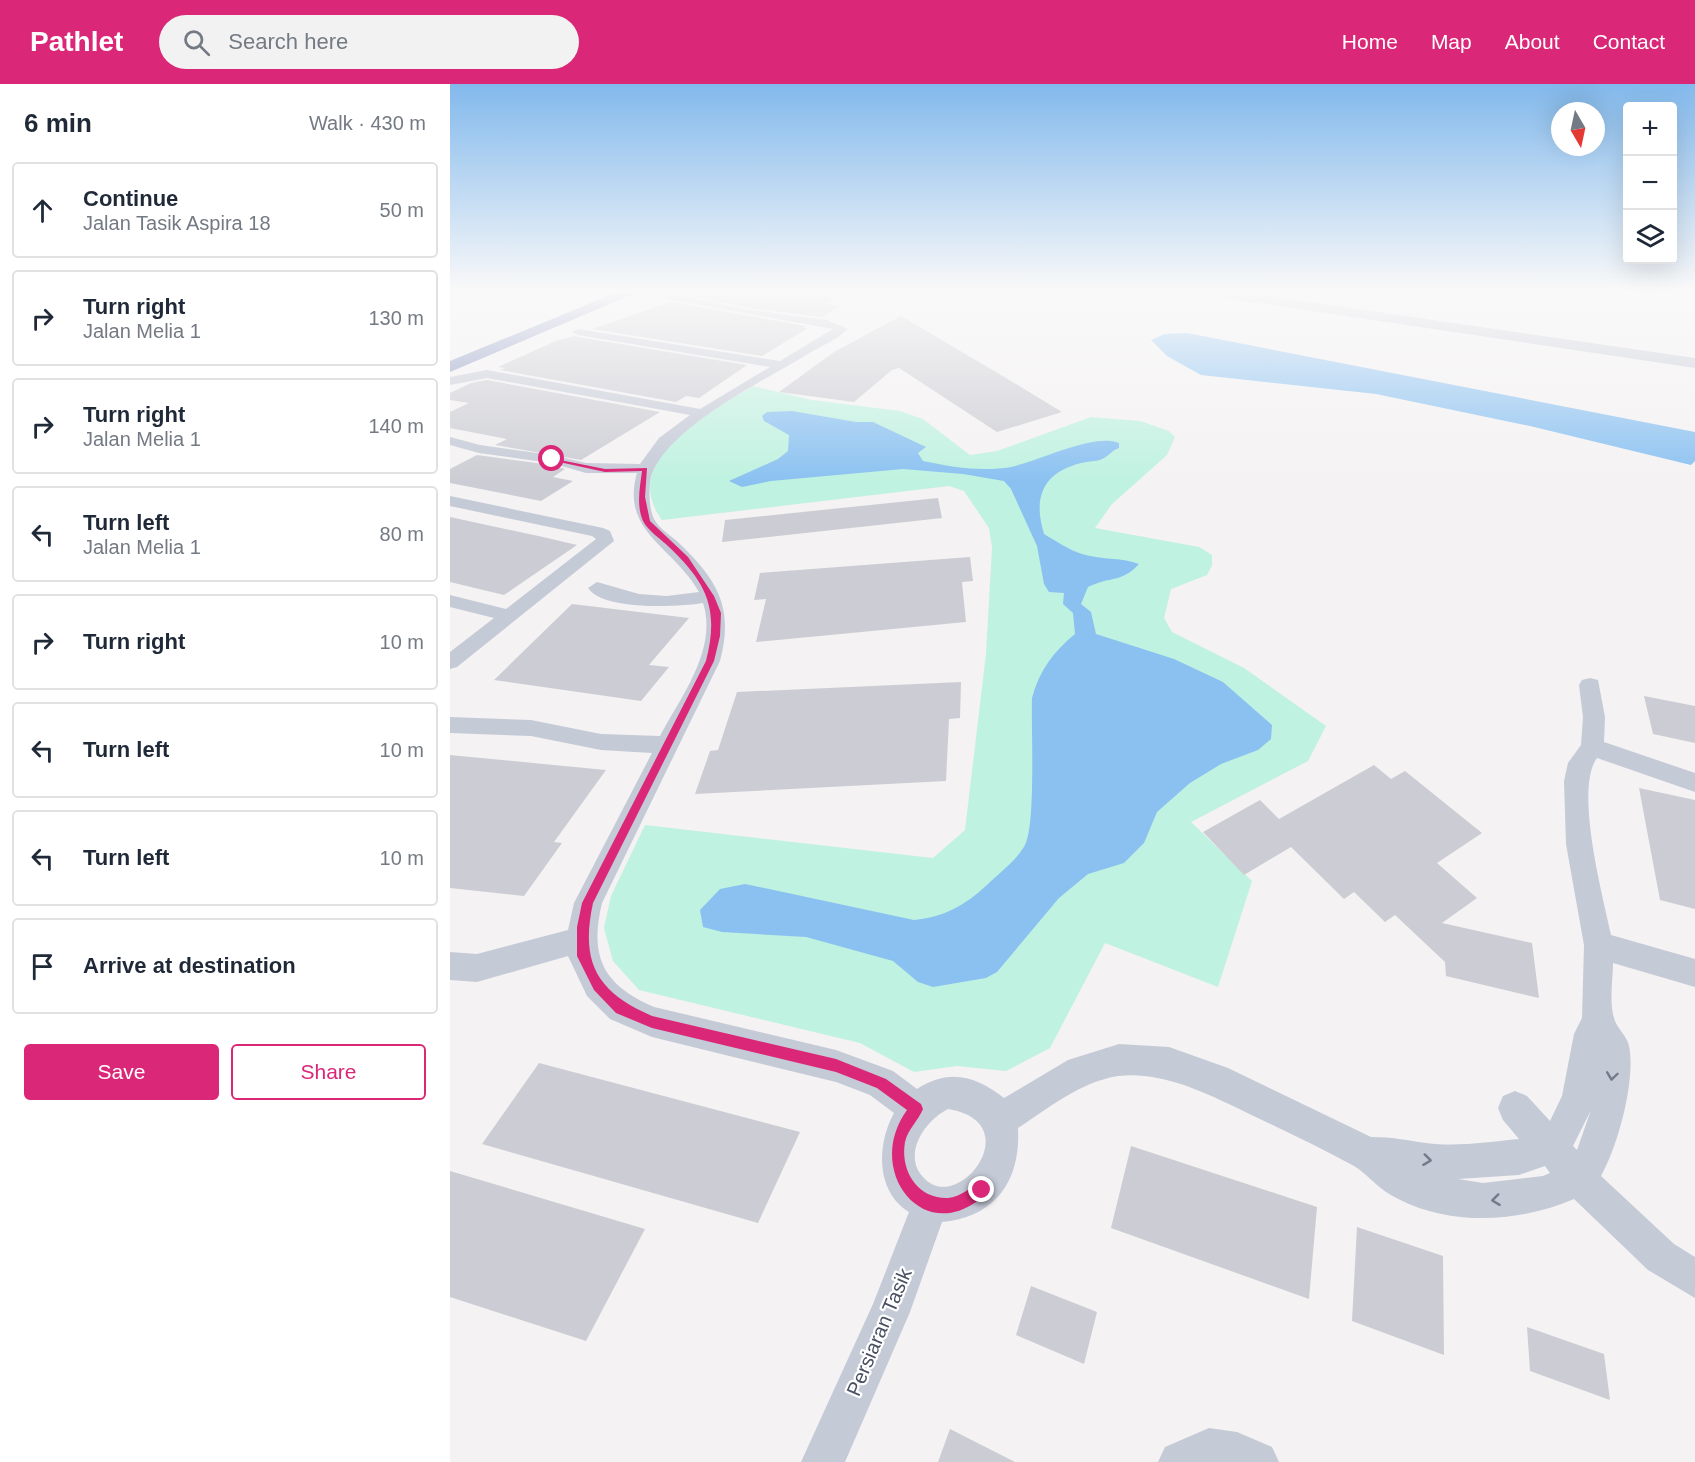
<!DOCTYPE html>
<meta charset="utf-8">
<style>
:root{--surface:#fff;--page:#f2f2f3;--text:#1f2937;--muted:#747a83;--line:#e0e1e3;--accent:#db2777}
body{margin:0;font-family:Arial,sans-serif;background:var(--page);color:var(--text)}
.controls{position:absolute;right:18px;top:18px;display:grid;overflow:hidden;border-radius:6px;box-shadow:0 6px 24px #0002}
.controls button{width:54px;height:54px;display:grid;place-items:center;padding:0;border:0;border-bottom:2px solid var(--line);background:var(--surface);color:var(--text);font:30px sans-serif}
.compass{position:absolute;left:1101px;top:18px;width:54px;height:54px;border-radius:50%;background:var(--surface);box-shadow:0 6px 24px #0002;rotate:171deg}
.stop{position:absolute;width:18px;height:18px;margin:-14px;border:4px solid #db2777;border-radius:50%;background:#fff}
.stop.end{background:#db2777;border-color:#fff;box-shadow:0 2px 6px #0008}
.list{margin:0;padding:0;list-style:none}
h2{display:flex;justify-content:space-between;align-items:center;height:78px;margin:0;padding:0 24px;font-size:26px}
h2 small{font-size:20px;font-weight:400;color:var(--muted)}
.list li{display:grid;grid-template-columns:39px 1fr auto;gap:18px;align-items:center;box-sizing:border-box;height:96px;margin:0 12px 12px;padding:0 12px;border:2px solid var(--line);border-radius:6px}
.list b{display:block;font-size:22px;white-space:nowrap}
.list p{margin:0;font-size:20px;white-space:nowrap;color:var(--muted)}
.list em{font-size:20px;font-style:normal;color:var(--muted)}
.actions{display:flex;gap:12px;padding:18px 24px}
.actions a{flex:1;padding:14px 0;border:2px solid var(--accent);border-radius:6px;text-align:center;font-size:21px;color:var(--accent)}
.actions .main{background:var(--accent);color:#fff}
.icon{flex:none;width:33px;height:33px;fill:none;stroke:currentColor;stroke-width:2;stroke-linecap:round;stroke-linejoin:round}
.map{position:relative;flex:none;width:1245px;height:1378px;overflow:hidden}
header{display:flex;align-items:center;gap:36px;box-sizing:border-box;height:84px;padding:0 30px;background:var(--accent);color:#fff}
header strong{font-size:28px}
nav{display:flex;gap:33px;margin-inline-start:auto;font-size:21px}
.search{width:420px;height:54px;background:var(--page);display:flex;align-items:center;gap:15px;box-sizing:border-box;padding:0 21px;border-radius:33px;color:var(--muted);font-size:22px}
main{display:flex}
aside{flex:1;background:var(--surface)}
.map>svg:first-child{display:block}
.green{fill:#bff2e0}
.water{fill:#8ac1f1}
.building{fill:#cccdd4}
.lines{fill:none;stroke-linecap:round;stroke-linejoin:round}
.minor{fill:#c5cad7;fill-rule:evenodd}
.tertiary{fill:#c5cad7;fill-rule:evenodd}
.motorway{fill:#8795c2;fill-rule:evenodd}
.oneway{stroke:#747a8a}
.route{fill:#db2777}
.labels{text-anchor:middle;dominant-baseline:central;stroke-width:4.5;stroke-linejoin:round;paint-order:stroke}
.near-street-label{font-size:20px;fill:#484f61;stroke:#fff}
</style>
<header>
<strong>Pathlet</strong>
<div class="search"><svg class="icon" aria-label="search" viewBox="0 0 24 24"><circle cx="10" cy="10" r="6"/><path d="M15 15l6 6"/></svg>Search here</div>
<nav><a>Home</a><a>Map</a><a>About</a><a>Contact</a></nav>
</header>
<main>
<aside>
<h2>6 min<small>Walk · 430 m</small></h2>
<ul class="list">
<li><svg class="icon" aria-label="ahead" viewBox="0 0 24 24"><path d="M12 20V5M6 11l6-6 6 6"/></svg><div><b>Continue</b><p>Jalan Tasik Aspira 18</p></div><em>50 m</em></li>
<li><svg class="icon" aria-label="right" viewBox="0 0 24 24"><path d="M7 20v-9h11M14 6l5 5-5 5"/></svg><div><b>Turn right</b><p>Jalan Melia 1</p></div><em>130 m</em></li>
<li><svg class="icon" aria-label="right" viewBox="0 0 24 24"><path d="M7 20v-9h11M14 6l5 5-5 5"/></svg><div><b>Turn right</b><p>Jalan Melia 1</p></div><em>140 m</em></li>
<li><svg class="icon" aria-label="left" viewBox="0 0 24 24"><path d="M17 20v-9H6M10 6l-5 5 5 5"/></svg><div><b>Turn left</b><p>Jalan Melia 1</p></div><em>80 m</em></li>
<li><svg class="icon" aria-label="right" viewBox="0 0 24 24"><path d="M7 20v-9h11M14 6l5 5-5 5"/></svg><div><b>Turn right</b></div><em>10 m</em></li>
<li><svg class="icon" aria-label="left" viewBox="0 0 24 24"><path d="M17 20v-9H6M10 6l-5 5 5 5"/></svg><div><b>Turn left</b></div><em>10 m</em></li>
<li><svg class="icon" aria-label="left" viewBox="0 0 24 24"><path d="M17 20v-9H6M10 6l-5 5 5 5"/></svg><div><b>Turn left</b></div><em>10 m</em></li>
<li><svg class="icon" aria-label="arrive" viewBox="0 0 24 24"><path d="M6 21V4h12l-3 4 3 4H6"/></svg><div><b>Arrive at destination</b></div></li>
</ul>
<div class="actions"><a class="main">Save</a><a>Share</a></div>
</aside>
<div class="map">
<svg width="1245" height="1378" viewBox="0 0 1245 1378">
<rect width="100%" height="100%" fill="#f4f2f2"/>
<!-- green -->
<path class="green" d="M 303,302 L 362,316 L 450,327 L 473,335 L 520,371 L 547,367 L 641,333 L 690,337 L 719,347 L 725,353 L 717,371 L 662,420 L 645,444 L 749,463 L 762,471 L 762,481 L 757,491 L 721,505 L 714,534 L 722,548 L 794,584 L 876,642 L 858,677 L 741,738 L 802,797 L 768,903 L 655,859 L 600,964 L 556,987 L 507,982 L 464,988 L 410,959 L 189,906 L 163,877 L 154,844 L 161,812 L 195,741 L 483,774 L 515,746 L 536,570 L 542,464 L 539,444 L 514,407 L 499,402 L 212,436 C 167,376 262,327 303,302 Z"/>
<!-- water -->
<path class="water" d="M 737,249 L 1245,348 L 1245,377 L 1241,381 L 1080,342 L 926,310 L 751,291 L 717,272 L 701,256 L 715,250 Z
M 342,327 L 406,338 L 423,338 L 476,363 L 468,369 L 473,377 C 502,383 532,388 561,383 C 590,377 643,349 669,359 L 669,364 C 662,366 660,371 654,374 C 648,378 638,377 631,379 C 592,389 583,414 594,450 C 606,457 619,466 632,470 C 650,476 670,473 689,480 C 672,499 660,492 638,503 L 631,520 L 641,528 L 646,550 L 724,575 L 773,598 L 822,641 L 821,655 L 808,666 L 771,680 L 740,699 L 707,728 L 694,759 L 674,779 L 638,790 L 609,814 L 547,888 L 536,894 L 483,903 L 468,898 L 443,877 L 356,853 L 272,848 L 253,843 L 250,826 L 270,805 L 295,800 L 464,836 C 494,833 514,822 537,801 C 549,789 567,776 575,761 C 586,740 581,643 582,614 C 589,587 604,567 625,550 L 623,529 L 613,520 L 614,509 L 599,508 L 594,500 L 587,462 L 561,405 L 554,397 L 513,390 L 453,385 L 321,397 L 292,403 L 279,397 L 328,375 L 338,367 L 339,351 L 314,337 L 312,332 L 317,328 Z"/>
<!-- building -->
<path class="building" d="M 242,205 L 400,205 L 374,220 L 391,222 L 372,233 L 300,224 L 236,211 Z
M 221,218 L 356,242 L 354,244 L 358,244 L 312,272 L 142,245 Z
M 451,232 L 551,291 L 612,328 L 547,348 L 449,284 L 442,286 L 404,318 L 329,308 L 384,268 Z
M 125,252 L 128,253 L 297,281 L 249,314 L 236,312 L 226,318 L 50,286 L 55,284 L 48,283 L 108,256 Z
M 37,296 L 210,328 L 131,376 L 45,361 L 57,355 L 0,344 L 0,328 L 19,319 L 0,316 L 0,309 L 21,299 Z
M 27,371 L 101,381 L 115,385 L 103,393 L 123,397 L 91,417 L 0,399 L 0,385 Z
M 488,414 L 492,434 L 272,458 L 275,436 Z
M 0,433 L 93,453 L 127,461 L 54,511 L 0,498 Z
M 520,473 L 523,497 L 512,498 L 516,538 L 306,558 L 316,515 L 304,516 L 310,489 Z
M 122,520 L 239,534 L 199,581 L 219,583 L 191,617 L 44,596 Z
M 511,598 L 510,634 L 499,635 L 496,697 L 245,710 L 260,667 L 268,666 L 287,608 Z
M 1194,612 L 1245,622 L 1245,659 L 1203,650 Z
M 0,671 L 156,686 L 104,758 L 112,759 L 74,812 L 0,804 Z
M 924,681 L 941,695 L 955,687 L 1032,749 L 987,779 L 1027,814 L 992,839 L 1082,859 L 1089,914 L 996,892 L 995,878 L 945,831 L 935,838 L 904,808 L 894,815 L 841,763 L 794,791 L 753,748 L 810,716 L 829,735 Z
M 1189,704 L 1245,716 L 1245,825 L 1210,816 Z
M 89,979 L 350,1048 L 308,1139 L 32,1060 Z
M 681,1062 L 867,1123 L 859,1215 L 661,1144 Z
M 0,1087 L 195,1145 L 136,1257 L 0,1213 Z
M 907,1143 L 993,1172 L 994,1271 L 902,1237 Z
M 581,1202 L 647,1228 L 634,1280 L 566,1251 Z
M 1077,1243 L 1154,1270 L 1160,1316 L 1080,1287 Z
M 500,1345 L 565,1378 L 488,1378 Z"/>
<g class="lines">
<!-- minor -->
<path class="minor" d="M 227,205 L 240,205 L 230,212 L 300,226 L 377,236 L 398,245 C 389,254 374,261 363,267 C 320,294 207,347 200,399 C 199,409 199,424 204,435 C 209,445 222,452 230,460 C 268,497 284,524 270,577 L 152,819 C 139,873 153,901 204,923 L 386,966 L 443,987 L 467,1005 C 499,984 526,992 554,1014 L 618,976 L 669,960 L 719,963 L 778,984 L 921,1053 C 944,1053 954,1056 976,1059 C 1006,1063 1039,1058 1069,1055 L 1053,1036 L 1048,1024 L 1053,1012 L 1065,1007 L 1077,1012 L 1100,1037 L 1112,1012 L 1124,950 L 1132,934 L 1134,861 L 1116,760 L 1114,697 L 1118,679 L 1131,661 L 1133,633 L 1129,601 L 1132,596 L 1140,594 L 1148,596 L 1155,633 L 1154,658 L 1245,689 L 1245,708 L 1147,674 C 1124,705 1153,813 1161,851 L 1245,875 L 1245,903 L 1163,879 C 1163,895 1159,918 1164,934 C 1166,944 1177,951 1179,962 C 1186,996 1168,1062 1151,1092 L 1224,1160 L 1245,1173 L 1245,1214 L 1198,1186 L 1124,1115 C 1066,1140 991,1143 936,1108 C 924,1100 916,1089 904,1082 C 864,1060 822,1041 781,1021 C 748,1005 706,987 668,992 C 630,998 599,1024 568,1044 C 571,1097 545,1133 492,1138 L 460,1228 L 395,1378 L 351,1378 L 423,1220 L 459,1128 C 425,1107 427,1060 444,1029 L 420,1011 L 386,998 L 202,953 L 160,935 L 137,912 L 118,872 L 27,898 L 0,896 L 0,868 L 27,870 L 118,846 L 124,819 L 202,669 L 151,666 L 81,652 L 0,649 L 0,633 L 81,636 L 151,650 L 210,652 C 231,613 268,565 253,519 C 229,523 153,527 138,504 L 147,498 L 189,510 L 217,512 L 249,508 C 224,463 170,448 187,389 L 136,389 L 101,379 L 29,369 L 0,361 L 0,353 L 30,361 L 102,371 L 136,379 L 190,380 L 209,354 L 240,331 L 37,294 L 0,301 L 0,293 L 37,286 L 250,325 L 320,283 L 128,251 L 122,248 L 128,245 L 330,277 L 383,245 L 217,215 L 217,211 ZM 498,1025 C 578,1038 511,1128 476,1096 C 450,1073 474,1037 498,1025 ZM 1141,1026 L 1127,1066 L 1123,1062 ZM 1095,1082 L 1100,1089 L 1093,1092 L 1033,1099 L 1008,1095 L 1069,1091 Z
M 0,412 L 153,444 L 160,447 L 164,457 L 7,583 L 0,585 L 0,568 L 44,534 L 0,523 L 0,511 L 56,525 L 146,455 L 142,452 L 0,422 Z
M 759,1344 L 787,1348 L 822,1363 L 829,1378 L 708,1378 L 715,1363 Z"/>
<!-- tertiary -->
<path class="tertiary" d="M 736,205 L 770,205 L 1245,274 L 1245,284 L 742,209 Z"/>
<!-- motorway -->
<path class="motorway" d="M 27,205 L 101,205 L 94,209 L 34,209 Z
M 175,205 L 195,205 L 0,288 L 0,277 Z"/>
</g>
<!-- one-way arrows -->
<defs><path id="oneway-chevron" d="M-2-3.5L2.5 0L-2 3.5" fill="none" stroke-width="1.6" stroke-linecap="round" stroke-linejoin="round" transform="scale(1.5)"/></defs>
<g class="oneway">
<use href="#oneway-chevron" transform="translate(1162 992) rotate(98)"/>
<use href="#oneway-chevron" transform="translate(977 1076) rotate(7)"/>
<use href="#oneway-chevron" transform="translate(1046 1116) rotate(173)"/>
</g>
<!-- sky -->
<linearGradient id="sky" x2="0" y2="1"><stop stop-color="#82b9ec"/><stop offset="0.52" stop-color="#faf9f9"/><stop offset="1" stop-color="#faf9f9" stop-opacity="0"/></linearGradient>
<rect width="1245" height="398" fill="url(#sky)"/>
<!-- route -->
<path class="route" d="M 100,374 L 155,385 L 197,384 L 195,413 L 200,437 L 238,473 L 264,512 L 271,529 L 270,552 L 264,577 L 143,819 C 130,879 147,908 202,932 L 386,975 L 436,995 L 471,1020 L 473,1025 C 468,1037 458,1045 455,1058 C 450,1086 467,1115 498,1114 C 511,1113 520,1103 532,1098 L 537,1101 L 539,1106 C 537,1112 532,1115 526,1118 C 469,1158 415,1084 457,1026 L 427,1004 L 386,988 L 202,944 L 166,929 L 144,906 L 127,872 L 127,843 L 132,819 L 256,577 C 269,526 258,500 219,463 C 212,456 198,447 193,437 C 186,421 190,403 192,387 L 155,388 L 100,376 Z"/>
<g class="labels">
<!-- near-street labels -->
<g class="near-street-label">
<text transform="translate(429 1248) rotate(-67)">Persiaran Tasik</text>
</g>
</g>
</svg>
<div class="controls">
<button>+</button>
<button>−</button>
<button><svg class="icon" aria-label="layers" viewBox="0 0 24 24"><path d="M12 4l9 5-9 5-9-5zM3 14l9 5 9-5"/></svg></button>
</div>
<svg class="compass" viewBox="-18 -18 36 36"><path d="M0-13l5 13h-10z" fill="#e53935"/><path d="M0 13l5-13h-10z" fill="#747a83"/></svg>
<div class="stop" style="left:102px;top:375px"></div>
<div class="stop end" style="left:532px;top:1106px"></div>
</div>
</main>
